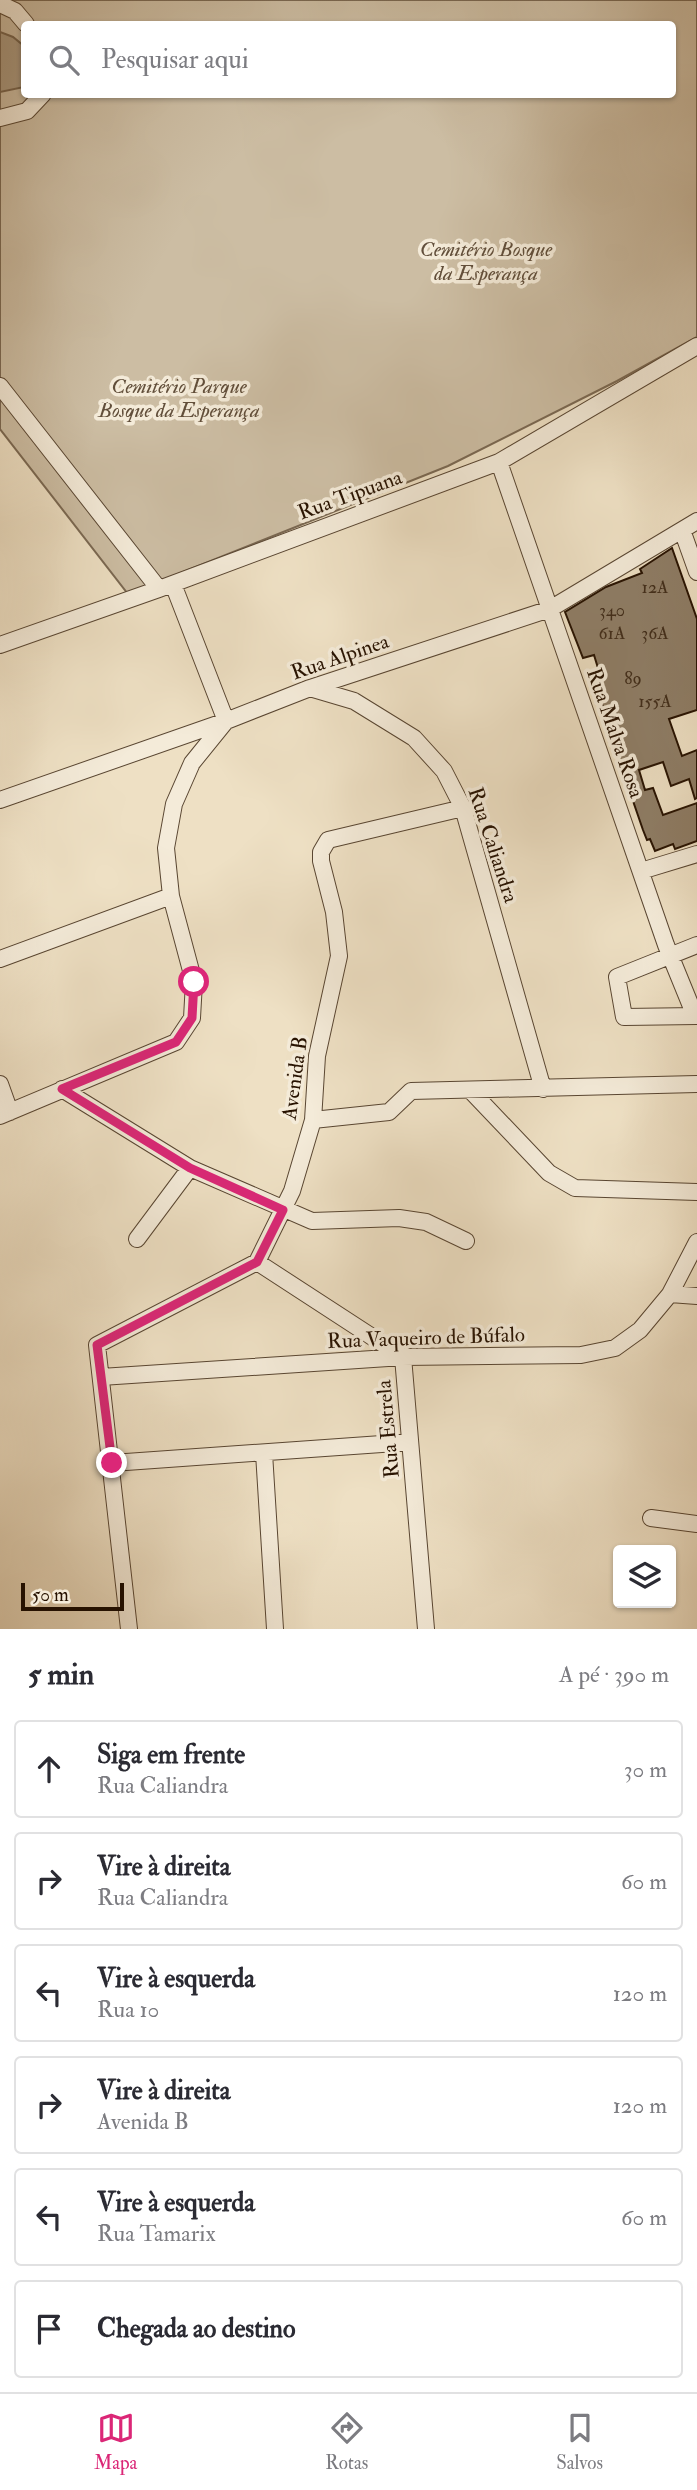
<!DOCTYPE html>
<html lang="pt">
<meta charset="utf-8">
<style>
:root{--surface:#fff;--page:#f7f7f7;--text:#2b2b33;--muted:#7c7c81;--line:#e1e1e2;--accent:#db2777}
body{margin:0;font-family:"IM FELL Double Pica",serif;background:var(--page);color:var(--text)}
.controls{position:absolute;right:21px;bottom:21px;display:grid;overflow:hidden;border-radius:7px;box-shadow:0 2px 5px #0004}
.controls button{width:63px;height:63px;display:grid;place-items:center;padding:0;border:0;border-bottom:2px solid var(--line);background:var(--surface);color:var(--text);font:35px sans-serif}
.scale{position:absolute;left:21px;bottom:18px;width:103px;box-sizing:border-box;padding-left:7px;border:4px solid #271201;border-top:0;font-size:19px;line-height:24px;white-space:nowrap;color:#271201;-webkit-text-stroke:5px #f4ebd9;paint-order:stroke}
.stop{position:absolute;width:21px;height:21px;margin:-16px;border:5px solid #db2777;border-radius:50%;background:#fff}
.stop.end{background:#db2777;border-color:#fff;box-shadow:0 2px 7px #0008}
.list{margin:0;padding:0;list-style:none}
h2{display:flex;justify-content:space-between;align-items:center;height:91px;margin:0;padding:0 28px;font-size:30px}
h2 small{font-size:23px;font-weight:400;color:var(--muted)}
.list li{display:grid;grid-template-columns:46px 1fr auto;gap:21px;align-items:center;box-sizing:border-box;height:98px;margin:0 14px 14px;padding:0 14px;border:2px solid var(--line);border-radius:7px}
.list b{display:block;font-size:26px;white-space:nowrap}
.list p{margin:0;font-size:23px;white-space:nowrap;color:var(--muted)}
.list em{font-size:23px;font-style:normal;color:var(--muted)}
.icon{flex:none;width:38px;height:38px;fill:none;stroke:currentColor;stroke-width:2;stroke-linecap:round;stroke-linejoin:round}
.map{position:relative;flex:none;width:697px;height:1629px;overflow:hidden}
.search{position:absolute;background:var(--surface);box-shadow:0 2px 5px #0004;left:21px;right:21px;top:21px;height:77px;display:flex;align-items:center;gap:18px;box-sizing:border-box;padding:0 24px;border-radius:7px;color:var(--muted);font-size:26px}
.sheet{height:763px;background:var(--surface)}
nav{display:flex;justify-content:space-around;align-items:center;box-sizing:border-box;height:98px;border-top:2px solid var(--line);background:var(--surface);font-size:19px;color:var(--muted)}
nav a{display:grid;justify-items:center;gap:4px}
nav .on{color:var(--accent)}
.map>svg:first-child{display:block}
.green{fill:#ccbda3;stroke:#7a6852;stroke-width:2;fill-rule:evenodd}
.water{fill:#aa9a82;stroke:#76644e;stroke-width:2}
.building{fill:#8e7d66;stroke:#271201;stroke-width:2}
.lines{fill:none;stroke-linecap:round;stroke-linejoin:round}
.minor-casing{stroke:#594632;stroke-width:18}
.minor{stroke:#f4ebd9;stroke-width:16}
.route{stroke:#db2777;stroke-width:9}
.labels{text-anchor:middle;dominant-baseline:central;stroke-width:7;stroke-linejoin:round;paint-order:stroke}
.number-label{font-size:18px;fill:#412d1a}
.park-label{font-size:21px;font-style:italic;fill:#614e3a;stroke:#f4ebd9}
.street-label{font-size:21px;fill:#271201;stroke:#f4ebd9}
</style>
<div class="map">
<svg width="697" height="1629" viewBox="0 0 697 1629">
<rect width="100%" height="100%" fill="#eee0c4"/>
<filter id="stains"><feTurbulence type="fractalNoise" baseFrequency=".00286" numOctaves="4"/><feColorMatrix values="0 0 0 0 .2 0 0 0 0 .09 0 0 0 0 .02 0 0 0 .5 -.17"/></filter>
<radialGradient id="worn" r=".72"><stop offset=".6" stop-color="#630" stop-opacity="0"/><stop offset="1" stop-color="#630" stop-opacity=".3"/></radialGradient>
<!-- green -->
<path class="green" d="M 0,0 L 697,0 L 697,337 L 617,381 L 448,466 L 128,594 L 0,429 ZM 24,24 L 672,24 L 672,94 L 24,94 Z"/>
<!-- water -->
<path class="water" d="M 0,32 L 13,37 L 24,46 L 24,87 L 0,92 Z"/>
<!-- building -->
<path class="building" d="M 672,548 L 697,619 L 697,710 L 669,719 L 682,756 L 697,750 L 697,798 L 695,799 L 689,779 L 671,786 L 663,762 L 639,770 L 645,790 L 653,788 L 663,815 L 697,803 L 697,841 L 675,849 L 673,844 L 655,851 L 650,839 L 647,840 L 643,830 L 602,711 L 604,710 L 594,681 L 601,678 L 594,655 L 583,658 L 565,612 L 606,587 L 642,573 L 640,569 Z"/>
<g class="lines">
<defs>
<path id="minor" d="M 0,4 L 15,11 L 26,24
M 0,118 L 27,111 L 43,94
M 0,386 L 159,589
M 499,462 L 666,945 L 695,1016
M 682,530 L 697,572
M 0,645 L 159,589 L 499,462 L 697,346
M 310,688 L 354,701 L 414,738 L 444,771 L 463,808 L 543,1089
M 0,800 L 226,721 L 310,688 L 550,609 L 697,521
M 641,871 L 697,854
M 697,945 L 617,977 L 624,1017 L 697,1016
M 0,959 L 171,896
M 0,1084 L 10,1112
M 62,1089 L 190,1168 L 312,1221 L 399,1218 L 426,1222 L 466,1241
M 471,1091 L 549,1173 L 575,1188 L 697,1192
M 0,1116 L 176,1042 L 192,1018 L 194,982 L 171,896 L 166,848 L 174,804 L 192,763 L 226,721 L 173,584
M 313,1120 L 389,1112 L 411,1091 L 697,1084
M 137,1239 L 190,1168
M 257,1262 L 403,1357 L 426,1629
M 670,1294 L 697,1296
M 101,1377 L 403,1357 L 581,1355 L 615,1348 L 640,1330 L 670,1294 L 697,1242
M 264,1453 L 275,1629
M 112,1463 L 410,1442
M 651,1518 L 697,1524
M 129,1629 L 97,1345 L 257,1262 L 292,1191 L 313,1120 L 317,1056 L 339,956 L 334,912 L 321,861 L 321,852 L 328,840 L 463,808"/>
</defs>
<!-- minor casing -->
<use href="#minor" class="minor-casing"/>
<!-- minor -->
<use href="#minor" class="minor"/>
</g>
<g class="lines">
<!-- route -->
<path class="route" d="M 112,1463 L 97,1345 L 257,1262 L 283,1210 L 190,1168 L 62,1089 L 176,1042 L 192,1018 L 194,982"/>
</g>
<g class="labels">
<!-- number labels -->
<g class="number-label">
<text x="655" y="587">12A</text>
<text x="612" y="610">340</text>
<text x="612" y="633">61A</text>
<text x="655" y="633">36A</text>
<text x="633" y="678">89</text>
<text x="655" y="701">155A</text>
</g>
<!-- park labels -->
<g class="park-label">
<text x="486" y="249">Cemitério Bosque<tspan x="486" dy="24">da Esperança</tspan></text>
<text x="179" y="386">Cemitério Parque<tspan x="179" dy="24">Bosque da Esperança</tspan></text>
</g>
<!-- street labels -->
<g class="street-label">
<text transform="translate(350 495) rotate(-20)">Rua Tipuana</text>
<text transform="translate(340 657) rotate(-19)">Rua Alpinea</text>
<text transform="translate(615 733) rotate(71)">Rua Malva Rosa</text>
<text transform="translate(493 845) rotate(72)">Rua Caliandra</text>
<text transform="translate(295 1078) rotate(-82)">Avenida B</text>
<text transform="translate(426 1338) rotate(-2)">Rua Vaqueiro de Búfalo</text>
<text transform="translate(388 1429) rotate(-95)">Rua Estrela</text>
</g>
</g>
<rect width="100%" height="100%" filter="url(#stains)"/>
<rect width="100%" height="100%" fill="url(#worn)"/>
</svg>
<div class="controls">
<button><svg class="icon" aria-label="layers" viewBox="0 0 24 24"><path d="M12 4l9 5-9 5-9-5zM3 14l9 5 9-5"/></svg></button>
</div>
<div class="scale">50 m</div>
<div class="stop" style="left:194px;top:982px"></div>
<div class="stop end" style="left:112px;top:1463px"></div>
<div class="search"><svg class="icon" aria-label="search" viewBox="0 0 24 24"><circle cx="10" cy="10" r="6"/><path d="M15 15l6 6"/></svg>Pesquisar aqui</div>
</div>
<section class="sheet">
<h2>5 min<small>A pé · 390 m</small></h2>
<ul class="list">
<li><svg class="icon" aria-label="ahead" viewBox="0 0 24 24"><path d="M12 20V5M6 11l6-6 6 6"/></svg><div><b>Siga em frente</b><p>Rua Caliandra</p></div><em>30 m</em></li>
<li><svg class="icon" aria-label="right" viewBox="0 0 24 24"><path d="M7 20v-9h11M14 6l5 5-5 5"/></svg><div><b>Vire à direita</b><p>Rua Caliandra</p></div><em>60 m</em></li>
<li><svg class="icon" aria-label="left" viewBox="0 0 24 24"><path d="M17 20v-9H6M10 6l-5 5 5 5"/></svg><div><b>Vire à esquerda</b><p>Rua 10</p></div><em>120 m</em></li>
<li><svg class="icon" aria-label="right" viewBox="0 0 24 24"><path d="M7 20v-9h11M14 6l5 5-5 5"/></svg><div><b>Vire à direita</b><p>Avenida B</p></div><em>120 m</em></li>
<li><svg class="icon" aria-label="left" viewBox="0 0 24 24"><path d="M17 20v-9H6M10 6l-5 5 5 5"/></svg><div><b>Vire à esquerda</b><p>Rua Tamarix</p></div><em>60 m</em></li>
<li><svg class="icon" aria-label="arrive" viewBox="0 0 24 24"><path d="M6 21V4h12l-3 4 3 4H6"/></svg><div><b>Chegada ao destino</b></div></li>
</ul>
</section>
<nav>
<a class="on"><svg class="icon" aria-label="map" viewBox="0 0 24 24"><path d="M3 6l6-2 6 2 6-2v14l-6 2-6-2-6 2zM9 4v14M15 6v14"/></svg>Mapa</a>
<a><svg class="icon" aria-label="directions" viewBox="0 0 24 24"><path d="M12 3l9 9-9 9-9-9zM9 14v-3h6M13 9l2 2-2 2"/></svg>Rotas</a>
<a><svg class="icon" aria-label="saved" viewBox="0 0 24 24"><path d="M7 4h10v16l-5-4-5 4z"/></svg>Salvos</a>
</nav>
